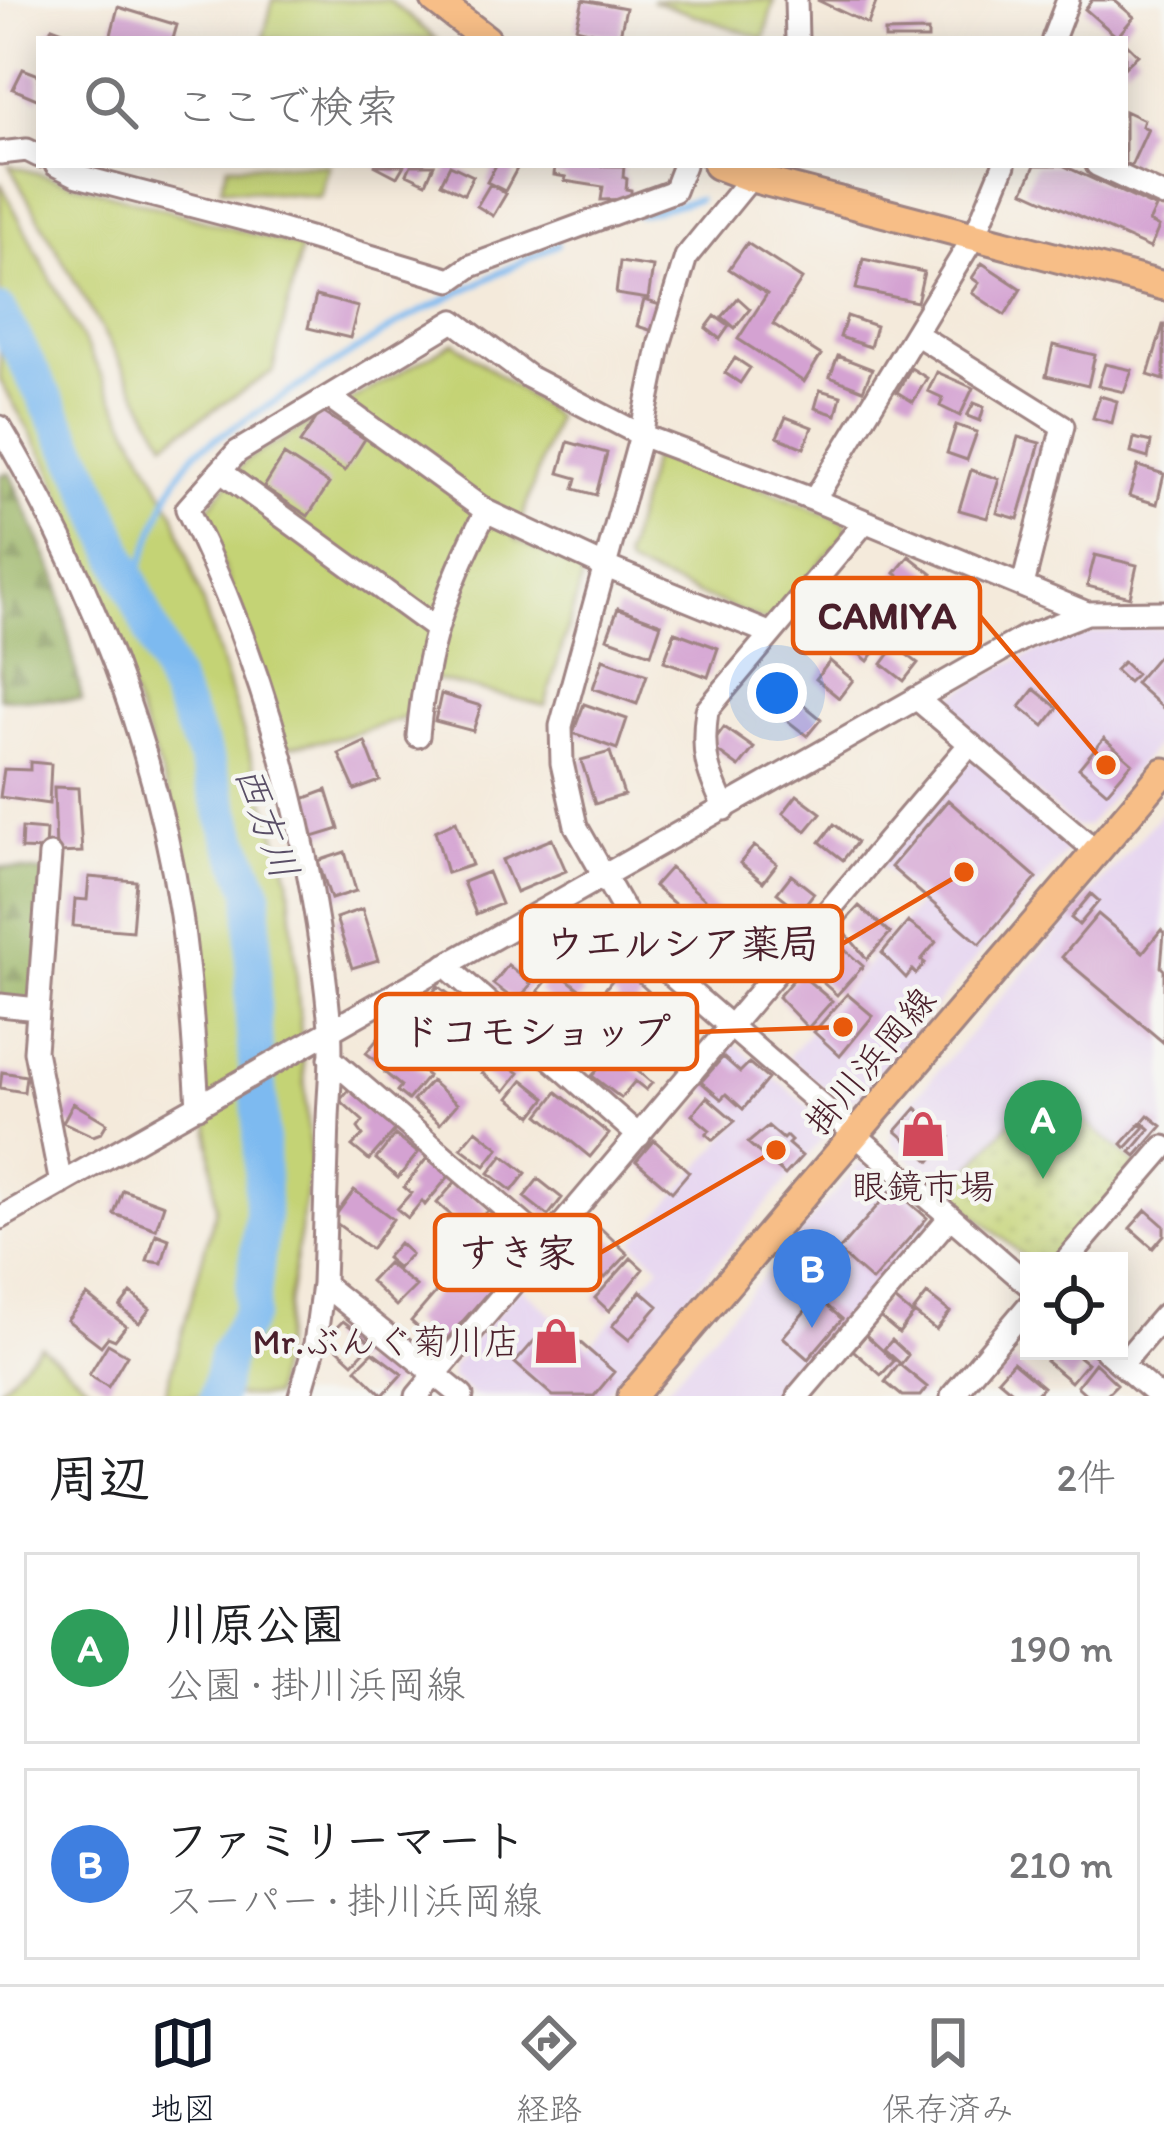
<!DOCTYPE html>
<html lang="ja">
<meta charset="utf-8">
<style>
:root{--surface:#fff;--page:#f6f6f6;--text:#202124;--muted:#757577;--line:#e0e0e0;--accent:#111827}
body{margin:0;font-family:Itim,"Klee One",sans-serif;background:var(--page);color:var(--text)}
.controls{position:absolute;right:36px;bottom:36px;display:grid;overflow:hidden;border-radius:0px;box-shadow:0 6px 30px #0003}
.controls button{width:108px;height:108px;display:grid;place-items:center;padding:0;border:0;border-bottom:3px solid var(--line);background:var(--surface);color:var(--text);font:60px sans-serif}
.you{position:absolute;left:777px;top:693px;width:42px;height:42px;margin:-30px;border:9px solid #fff;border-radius:50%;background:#1a73e8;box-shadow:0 0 0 18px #1a73e833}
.badge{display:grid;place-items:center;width:78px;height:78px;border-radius:50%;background:var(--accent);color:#fff;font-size:39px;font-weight:700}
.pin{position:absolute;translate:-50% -99px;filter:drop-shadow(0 3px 6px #0008)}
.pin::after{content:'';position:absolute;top:63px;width:42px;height:36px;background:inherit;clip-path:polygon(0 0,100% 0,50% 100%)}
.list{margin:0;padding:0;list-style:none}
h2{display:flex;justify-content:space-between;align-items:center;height:156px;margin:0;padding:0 48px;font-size:51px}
h2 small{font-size:39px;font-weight:400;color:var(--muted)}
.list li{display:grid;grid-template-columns:78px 1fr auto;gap:36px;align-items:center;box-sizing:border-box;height:192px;margin:0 24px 24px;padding:0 24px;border:3px solid var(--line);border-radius:0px}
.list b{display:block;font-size:45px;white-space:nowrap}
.list p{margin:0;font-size:39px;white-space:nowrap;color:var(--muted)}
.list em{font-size:39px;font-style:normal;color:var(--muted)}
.icon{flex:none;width:66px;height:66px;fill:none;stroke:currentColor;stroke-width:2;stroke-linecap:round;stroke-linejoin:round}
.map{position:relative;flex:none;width:1164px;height:1396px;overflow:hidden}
.search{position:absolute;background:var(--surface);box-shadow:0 6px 30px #0003;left:36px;right:36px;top:36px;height:132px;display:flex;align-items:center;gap:30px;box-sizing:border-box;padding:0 42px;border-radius:0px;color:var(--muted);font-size:45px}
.sheet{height:588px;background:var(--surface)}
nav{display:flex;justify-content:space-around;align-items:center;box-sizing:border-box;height:168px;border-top:3px solid var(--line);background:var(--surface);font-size:33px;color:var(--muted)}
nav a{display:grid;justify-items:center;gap:6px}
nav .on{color:var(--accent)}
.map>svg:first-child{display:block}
.built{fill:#e5d3f0}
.grass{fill:#c4d375;stroke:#877950;stroke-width:3}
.forest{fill:url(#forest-firs);stroke:#726a48;stroke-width:3}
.park{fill:url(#park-dots);stroke:#877950;stroke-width:3}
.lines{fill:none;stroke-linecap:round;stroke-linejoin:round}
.stream{stroke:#7dbaf0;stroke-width:6}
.river{stroke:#7dbaf0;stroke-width:36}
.building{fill:#d4a2d2}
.minor-casing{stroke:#9f8483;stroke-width:27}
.major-casing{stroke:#9f8483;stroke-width:33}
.minor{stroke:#fff;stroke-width:21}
.major{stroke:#f7be87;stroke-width:27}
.labels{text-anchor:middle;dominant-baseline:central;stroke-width:9;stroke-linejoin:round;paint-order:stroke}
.street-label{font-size:36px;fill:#4a1f2b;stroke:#f6f6f2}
.poi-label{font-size:36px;fill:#4a1f2b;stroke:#f6f6f2}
.water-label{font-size:39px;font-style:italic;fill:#594e66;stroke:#f6f6f2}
.leader{fill:none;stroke:#e8590c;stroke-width:4.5}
.callout-dot{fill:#e8590c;stroke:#f6f6f2;stroke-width:4.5}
.callout{fill:#f6f6f2;stroke:#e8590c;stroke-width:4.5}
.callout-label{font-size:39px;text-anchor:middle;font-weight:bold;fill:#4a1f2b}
</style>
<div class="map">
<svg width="1164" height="1396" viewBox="0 0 1164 1396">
<defs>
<pattern id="forest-firs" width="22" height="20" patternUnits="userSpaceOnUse" patternTransform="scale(3)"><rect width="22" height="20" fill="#9bb566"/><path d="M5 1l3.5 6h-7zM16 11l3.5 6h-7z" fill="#809354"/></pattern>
<pattern id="park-dots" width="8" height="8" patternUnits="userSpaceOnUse" patternTransform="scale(3)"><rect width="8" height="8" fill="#c4d375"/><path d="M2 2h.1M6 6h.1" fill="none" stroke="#aab565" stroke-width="1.8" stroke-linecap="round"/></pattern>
</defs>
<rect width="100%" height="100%" fill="#f6f6f2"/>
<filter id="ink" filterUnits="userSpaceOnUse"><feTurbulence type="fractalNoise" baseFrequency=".00833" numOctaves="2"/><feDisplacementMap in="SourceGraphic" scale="24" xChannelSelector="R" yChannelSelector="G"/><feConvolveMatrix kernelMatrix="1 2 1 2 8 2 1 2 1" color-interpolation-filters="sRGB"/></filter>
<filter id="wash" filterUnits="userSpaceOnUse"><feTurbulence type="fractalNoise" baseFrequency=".004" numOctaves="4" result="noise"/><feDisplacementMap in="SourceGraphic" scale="48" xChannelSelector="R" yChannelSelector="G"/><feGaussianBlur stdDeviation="2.7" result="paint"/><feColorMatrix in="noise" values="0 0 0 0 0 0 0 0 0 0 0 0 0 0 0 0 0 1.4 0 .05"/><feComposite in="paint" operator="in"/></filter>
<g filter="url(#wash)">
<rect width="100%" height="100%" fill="#f4eadb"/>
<!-- built -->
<path class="built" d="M 1136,628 L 1164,628 L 1164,735 L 1087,826 L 1075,827 L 944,712 L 944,701 L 1007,665 L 1051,645 L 1093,633 Z
M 967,761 L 978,761 L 1068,838 L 1069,848 L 857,1099 L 838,1101 L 788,1057 L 921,901 L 880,864 Z
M 1164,810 L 1164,1134 L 1137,1165 L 1042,1086 L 949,1193 L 891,1143 L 891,1125 Z
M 727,1045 L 736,1045 L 824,1120 L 825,1136 L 603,1396 L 474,1396 L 452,1377 L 451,1367 L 520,1287 L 589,1346 L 660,1266 L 634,1242 L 741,1120 L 697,1081 Z
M 874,1163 L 933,1215 L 934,1225 L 788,1396 L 660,1396 L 859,1164 Z"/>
<!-- grass -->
<path class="grass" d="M 273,0 L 389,0 L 436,39 L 263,39 Z
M 651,0 L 774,0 L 764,39 Z
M 9,165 L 301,248 L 273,371 L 165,442 Z
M 228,165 L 329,165 L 320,197 L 221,188 Z
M 0,182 L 175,515 L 289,877 L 311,1164 L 273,1396 L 165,1396 L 216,1208 L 182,832 L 50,467 L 0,380 Z
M 454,342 L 556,417 L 515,539 L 584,572 L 545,706 L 429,678 L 408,717 L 340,738 L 284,747 L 205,512 L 246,460 Z
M 661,447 L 845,522 L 848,531 L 773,619 L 764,621 L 628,566 L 625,558 L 653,454 Z
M 40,1345 L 99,1395 L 98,1396 L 0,1396 L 0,1388 Z"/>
<!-- forest -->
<path class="forest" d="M 9,472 L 57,579 L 82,700 L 0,698 L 0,475 Z
M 0,867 L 48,873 L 37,1009 L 0,1010 Z"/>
<!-- park -->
<path class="park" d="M 1042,1085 L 1137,1165 L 1058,1261 L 1029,1261 L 949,1193 Z"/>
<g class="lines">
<!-- stream -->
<path class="stream" d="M 638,215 L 698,199
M 132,587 C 153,543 163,485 198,450 L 404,320 L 558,244"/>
<!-- river -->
<path class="river" d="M 0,312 L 85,475 L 205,757 L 230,834 L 254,891 L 253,1019 L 261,1126 L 262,1215 L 251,1312 L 226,1356 L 217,1396"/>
</g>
<g id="blocks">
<!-- building -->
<path class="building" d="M 583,0 L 626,8 L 619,39 L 576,28 Z
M 817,0 L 877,0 L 868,24 Z
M 1092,0 L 1114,0 L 1134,17 L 1117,37 L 1085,9 Z
M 118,7 L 177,25 L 173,39 L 110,39 Z
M 52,27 L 84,39 L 46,39 Z
M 928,31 L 928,39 L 885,39 L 885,32 Z
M 1125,42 L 1138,55 L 1125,67 Z
M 23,69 L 39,75 L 39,100 L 13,89 Z
M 1125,111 L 1144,120 L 1142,126 L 1148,129 L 1131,166 L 1125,163 Z
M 374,165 L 404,165 L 397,177 Z
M 411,165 L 434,165 L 426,183 L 407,174 Z
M 450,165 L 473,176 L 464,194 L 441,183 Z
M 496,165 L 519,165 L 505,191 L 487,182 Z
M 555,165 L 624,166 L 623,177 L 627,179 L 626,189 L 631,190 L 631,199 L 601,200 L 603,187 L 565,181 L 566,177 L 554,175 Z
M 1035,165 L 1062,165 L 1156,208 L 1149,222 L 1159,227 L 1150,248 L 1024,191 Z
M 490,184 L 506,194 L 493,216 L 477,206 Z
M 747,243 L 802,279 L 773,324 L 821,355 L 804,382 L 738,339 L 767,294 L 729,269 Z
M 863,259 L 924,272 L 917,302 L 856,289 Z
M 620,262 L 653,267 L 648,299 L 616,294 Z
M 982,263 L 1021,289 L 1005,315 L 972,293 L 979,283 L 972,278 Z
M 316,296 L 358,307 L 350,338 L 308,328 Z
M 738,298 L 750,309 L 735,328 L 722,317 Z
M 644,300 L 660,305 L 653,331 L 637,326 Z
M 715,316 L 729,326 L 720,339 L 706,328 Z
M 847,316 L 876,326 L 870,347 L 840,337 Z
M 1163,325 L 1164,325 L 1164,380 L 1148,375 Z
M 1053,345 L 1095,355 L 1088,386 L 1046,376 Z
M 838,356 L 872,369 L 863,390 L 830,377 Z
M 735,358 L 750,368 L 740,383 L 725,373 Z
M 1105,364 L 1132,370 L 1124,392 L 1098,386 Z
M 911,368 L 927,378 L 913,402 L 897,392 Z
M 937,372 L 973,388 L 960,416 L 940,406 L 943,398 L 928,391 Z
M 820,390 L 841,396 L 836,415 L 815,408 Z
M 1100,396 L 1117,401 L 1112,423 L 1093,418 Z
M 974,403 L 984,407 L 980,421 L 967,416 Z
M 321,411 L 365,439 L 345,471 L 300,443 Z
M 786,417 L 812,427 L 804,448 L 777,437 Z
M 956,425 L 977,432 L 967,460 L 947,453 Z
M 1018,437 L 1040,443 L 1018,519 L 997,513 Z
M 1134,438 L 1151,442 L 1148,458 L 1131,453 Z
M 568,442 L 607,453 L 596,495 L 574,489 L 577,478 L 559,473 Z
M 284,455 L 329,484 L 308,516 L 264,487 Z
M 1138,466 L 1164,474 L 1157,504 L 1129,496 Z
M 971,470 L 999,479 L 987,518 L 959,510 Z
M 1095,555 L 1137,565 L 1130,597 L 1087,586 Z
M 909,556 L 932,574 L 918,592 L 895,573 Z
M 618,608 L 661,624 L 651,654 L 607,638 Z
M 859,624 L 882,642 L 868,661 L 845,642 Z
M 675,632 L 718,648 L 708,677 L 664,661 Z
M 895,646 L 918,663 L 904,681 L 882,664 Z
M 1164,649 L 1164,709 L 1135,683 Z
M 603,659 L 647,675 L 637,704 L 593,688 Z
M 830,661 L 853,680 L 839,698 L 816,679 Z
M 1123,662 L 1136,674 L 1128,682 L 1115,670 Z
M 1034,689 L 1058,708 L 1044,726 L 1020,707 Z
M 441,694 L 481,706 L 473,731 L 435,721 Z
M 798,700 L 821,719 L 807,736 L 784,718 Z
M 584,704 L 627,719 L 617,749 L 573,733 Z
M 724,727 L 754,748 L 739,767 L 710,746 Z
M 1104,738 L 1132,763 L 1107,792 L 1079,768 Z
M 365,742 L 380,781 L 355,790 L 339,754 Z
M 610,752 L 624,795 L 595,804 L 581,760 Z
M 30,762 L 51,764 L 49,804 L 0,797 L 4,769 L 30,770 Z
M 54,787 L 78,788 L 82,852 L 56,853 Z
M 327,790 L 339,829 L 313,837 L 300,800 Z
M 797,795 L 821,813 L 806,831 L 783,813 Z
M 948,800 L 1037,878 L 980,944 L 891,867 Z
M 456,821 L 472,865 L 447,873 L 435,831 Z
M 834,824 L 857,842 L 843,860 L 820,842 Z
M 22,828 L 46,830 L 45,850 L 21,849 Z
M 552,839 L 566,871 L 516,892 L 502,860 Z
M 754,846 L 777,864 L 763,882 L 740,863 Z
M 345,852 L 356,891 L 331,899 L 318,861 Z
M 670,868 L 734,925 L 718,942 L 654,886 Z
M 488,872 L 501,904 L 476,914 L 463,882 Z
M 791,875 L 814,893 L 800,911 L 777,893 Z
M 89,877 L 136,881 L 132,931 L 73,926 L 75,899 L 87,900 Z
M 1091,894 L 1099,901 L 1079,925 L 1071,918 Z
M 859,906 L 890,933 L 867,959 L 840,927 Z
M 362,909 L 378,960 L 352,968 L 336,918 Z
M 1098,914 L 1143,952 L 1161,930 L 1164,933 L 1161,967 L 1164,970 L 1164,1043 L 1062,957 Z
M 908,922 L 936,942 L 921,960 L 925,963 L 916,974 L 912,970 L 906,978 L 882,953 Z
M 836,942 L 863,966 L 837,995 L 820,980 L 828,971 L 818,962 Z
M 508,965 L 531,984 L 517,1002 L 493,984 Z
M 622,968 L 648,991 L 627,1016 L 615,1006 L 619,1001 L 605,989 Z
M 556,970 L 584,993 L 566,1015 L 538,991 Z
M 799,973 L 832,1001 L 808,1028 L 778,997 Z
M 438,986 L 462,1004 L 448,1022 L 424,1004 Z
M 847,994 L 873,1016 L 840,1056 L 814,1032 Z
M 380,1036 L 392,1045 L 378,1062 L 366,1053 Z
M 614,1051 L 652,1083 L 646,1090 L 635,1081 L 621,1098 L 592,1076 Z
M 401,1053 L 428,1076 L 408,1100 L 397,1091 L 401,1086 L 384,1072 Z
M 496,1055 L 519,1073 L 505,1091 L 482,1073 Z
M 723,1057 L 740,1072 L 749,1063 L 768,1079 L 743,1109 L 726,1094 L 721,1099 L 701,1082 Z
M 2,1072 L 26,1076 L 24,1092 L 0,1088 Z
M 523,1080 L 546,1098 L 532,1116 L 509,1098 Z
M 431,1081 L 457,1104 L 440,1124 L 413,1101 Z
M 351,1087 L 396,1129 L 369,1160 L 352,1146 L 363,1135 L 358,1128 L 363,1121 L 340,1100 Z
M 557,1092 L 609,1134 L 590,1157 L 539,1115 Z
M 707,1097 L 735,1121 L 713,1140 L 706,1134 L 710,1130 L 692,1115 Z
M 73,1103 L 107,1123 L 101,1133 L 93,1136 L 63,1122 Z
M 916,1108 L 950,1137 L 930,1161 L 896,1131 Z
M 1148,1115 L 1162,1126 L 1136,1156 L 1131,1152 L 1150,1129 L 1142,1122 Z
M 1140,1124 L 1144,1128 L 1126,1148 L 1122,1144 Z
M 768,1126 L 783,1139 L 786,1136 L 791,1141 L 788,1144 L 802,1156 L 785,1175 L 748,1143 Z
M 476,1130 L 499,1148 L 485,1166 L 461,1148 Z
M 395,1135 L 418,1153 L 398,1178 L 376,1159 Z
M 654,1140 L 689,1172 L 672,1192 L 636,1161 Z
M 503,1155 L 526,1173 L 512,1191 L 489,1173 Z
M 427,1158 L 449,1176 L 425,1205 L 422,1201 L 408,1218 L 397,1209 L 411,1193 L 404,1187 Z
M 538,1179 L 562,1198 L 548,1216 L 524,1197 Z
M 456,1181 L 488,1210 L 469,1231 L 437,1203 Z
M 893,1188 L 927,1218 L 872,1281 L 838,1251 Z
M 123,1190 L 164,1205 L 156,1229 L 114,1214 Z
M 354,1190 L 393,1219 L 371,1249 L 332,1220 Z
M 1146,1210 L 1164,1226 L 1164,1235 L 1153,1248 L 1130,1228 Z
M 592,1220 L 628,1254 L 605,1278 L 568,1247 Z
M 156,1234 L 169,1239 L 162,1263 L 147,1261 Z
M 399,1243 L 411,1254 L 398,1268 L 386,1258 Z
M 631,1258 L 643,1269 L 609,1311 L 595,1298 Z
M 387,1263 L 416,1286 L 396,1306 L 370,1281 Z
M 461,1263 L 491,1289 L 440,1347 L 411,1321 Z
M 641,1291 L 658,1306 L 629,1340 L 612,1326 Z
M 131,1293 L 150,1309 L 139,1323 L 120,1307 Z
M 927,1294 L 950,1312 L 936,1330 L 913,1312 Z
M 87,1295 L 126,1326 L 115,1340 L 108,1337 L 101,1346 L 67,1320 Z
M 890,1296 L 913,1315 L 899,1333 L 876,1314 Z
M 817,1297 L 842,1319 L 808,1359 L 783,1337 Z
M 553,1319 L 614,1372 L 594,1396 L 553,1396 L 515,1363 Z
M 343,1321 L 372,1343 L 353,1363 L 326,1338 Z
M 866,1335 L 894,1361 L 881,1375 L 853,1350 Z
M 892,1340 L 908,1355 L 901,1364 L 884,1349 Z
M 108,1344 L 127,1355 L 108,1387 L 89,1375 Z
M 1055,1351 L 1072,1351 L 1087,1363 L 1071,1382 L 1046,1361 Z
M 373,1352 L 402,1374 L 383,1395 L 356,1369 Z
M 1013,1362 L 1043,1387 L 1035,1396 L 1018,1396 L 998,1379 Z
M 1095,1363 L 1117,1384 L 1105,1396 L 1088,1396 L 1077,1386 Z
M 899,1364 L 927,1387 L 920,1396 L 902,1396 L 885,1382 Z"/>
</g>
</g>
<g filter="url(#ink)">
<use href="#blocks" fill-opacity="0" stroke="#9f8483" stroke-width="3"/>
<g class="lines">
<defs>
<path id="minor" d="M 796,0 L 797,39
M 1053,39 L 1068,0
M 0,153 L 27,150 L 39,156
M 56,165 L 78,176 L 262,224 L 451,280 L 471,266 L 674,191 L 684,165
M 761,165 L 686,257 L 660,342 L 641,435 L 561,726 L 562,763 L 576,826 L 634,928 L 671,975 L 1029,1285
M 1097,165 L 1164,196
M 916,334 L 1063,426 L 1023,585
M 329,397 L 486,511 L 604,566 L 769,633
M 0,427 C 89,576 155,743 181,915 C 190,978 194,1043 198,1107
M 220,471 L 434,627
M 814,500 L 975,235 L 1004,165
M 916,698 L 1096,851
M 418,736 C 426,647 445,591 486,511
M 725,809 C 707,771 701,753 707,710 L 865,522
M 50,855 L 35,1051 L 61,1184
M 445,965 L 639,1136
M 0,1005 L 37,1009
M 330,1058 L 546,1244
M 0,1218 L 1025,637 L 1087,613 L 1164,612
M 1066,1261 L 1164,1147
M 1106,1351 L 1158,1396
M 1122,1364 L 1164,1315
M 300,1396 L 315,1344 L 323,1284
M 417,1396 L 969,745
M 462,1396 L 323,1284 C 325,1229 326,1174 328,1119 C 329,1089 333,1057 330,1027 C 314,849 267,669 187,509 L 237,452 L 454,321 L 529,377 L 641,435 L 814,500 L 1087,613
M 798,1396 L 950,1217
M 952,1396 L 1029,1305"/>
<path id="major" d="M 435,0 L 486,39
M 717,165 L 752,178 L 1164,286
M 632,1396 L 1164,772"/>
</defs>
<!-- minor casing -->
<use href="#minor" class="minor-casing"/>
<!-- major casing -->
<use href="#major" class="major-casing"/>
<!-- minor -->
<use href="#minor" class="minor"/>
<!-- major -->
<use href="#major" class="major"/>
</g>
</g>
<!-- icons -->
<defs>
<symbol id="shop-bare" viewBox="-9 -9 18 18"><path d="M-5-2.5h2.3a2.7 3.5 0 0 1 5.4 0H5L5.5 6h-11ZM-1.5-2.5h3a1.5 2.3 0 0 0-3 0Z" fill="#d1495b" stroke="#f6f6f2" stroke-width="2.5" paint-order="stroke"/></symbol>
</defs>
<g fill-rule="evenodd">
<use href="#shop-bare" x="890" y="1101" width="66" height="66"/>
<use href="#shop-bare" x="523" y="1308" width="66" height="66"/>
</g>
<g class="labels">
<!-- street labels -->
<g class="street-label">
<text transform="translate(870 1061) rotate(-50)">掛川浜岡線</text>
</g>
<!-- poi labels -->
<g class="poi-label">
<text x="923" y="1186">眼鏡市場</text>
<text x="520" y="1341" text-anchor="end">Mr.ぶんぐ菊川店</text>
</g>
<!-- water labels -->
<g class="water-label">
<text transform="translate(267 822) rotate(70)">西方川</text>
</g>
</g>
<!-- callouts -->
<path class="leader" d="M1106 765L980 616M964 872L842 944M843 1027L697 1032M776 1150L600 1253"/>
<g class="callout-dot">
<circle cx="1106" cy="765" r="12"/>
<circle cx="964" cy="872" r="12"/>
<circle cx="843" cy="1027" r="12"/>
<circle cx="776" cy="1150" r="12"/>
</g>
<g class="callout">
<rect x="793" y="578" width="187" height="75" rx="12"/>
<rect x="521" y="906" width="321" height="75" rx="12"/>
<rect x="376" y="994" width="321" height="75" rx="12"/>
<rect x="435" y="1215" width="165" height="75" rx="12"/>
</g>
<g class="callout-label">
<text x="887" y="629">CAMIYA</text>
<text x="682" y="957">ウエルシア薬局</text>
<text x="536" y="1045">ドコモショップ</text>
<text x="517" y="1266">すき家</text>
</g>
</svg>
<div class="controls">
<button><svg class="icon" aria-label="locate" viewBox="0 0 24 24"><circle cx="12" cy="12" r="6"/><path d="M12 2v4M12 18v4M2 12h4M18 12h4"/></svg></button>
</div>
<div class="you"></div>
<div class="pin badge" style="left:1043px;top:1179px;background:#2e9e5b">A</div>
<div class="pin badge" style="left:812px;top:1328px;background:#3f7fe0">B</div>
<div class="search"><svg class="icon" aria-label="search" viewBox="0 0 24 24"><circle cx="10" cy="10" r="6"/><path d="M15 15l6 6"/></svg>ここで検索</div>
</div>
<section class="sheet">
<h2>周辺<small>2件</small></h2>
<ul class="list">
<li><span class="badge" style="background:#2e9e5b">A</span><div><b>川原公園</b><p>公園 · 掛川浜岡線</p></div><em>190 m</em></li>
<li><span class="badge" style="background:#3f7fe0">B</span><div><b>ファミリーマート</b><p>スーパー · 掛川浜岡線</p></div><em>210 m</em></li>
</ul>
</section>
<nav>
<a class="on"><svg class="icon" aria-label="map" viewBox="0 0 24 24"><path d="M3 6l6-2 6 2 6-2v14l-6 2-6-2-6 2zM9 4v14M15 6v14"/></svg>地図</a>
<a><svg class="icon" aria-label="directions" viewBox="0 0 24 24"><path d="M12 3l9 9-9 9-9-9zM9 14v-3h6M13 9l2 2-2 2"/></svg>経路</a>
<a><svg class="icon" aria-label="saved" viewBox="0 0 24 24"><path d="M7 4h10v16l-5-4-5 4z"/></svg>保存済み</a>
</nav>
